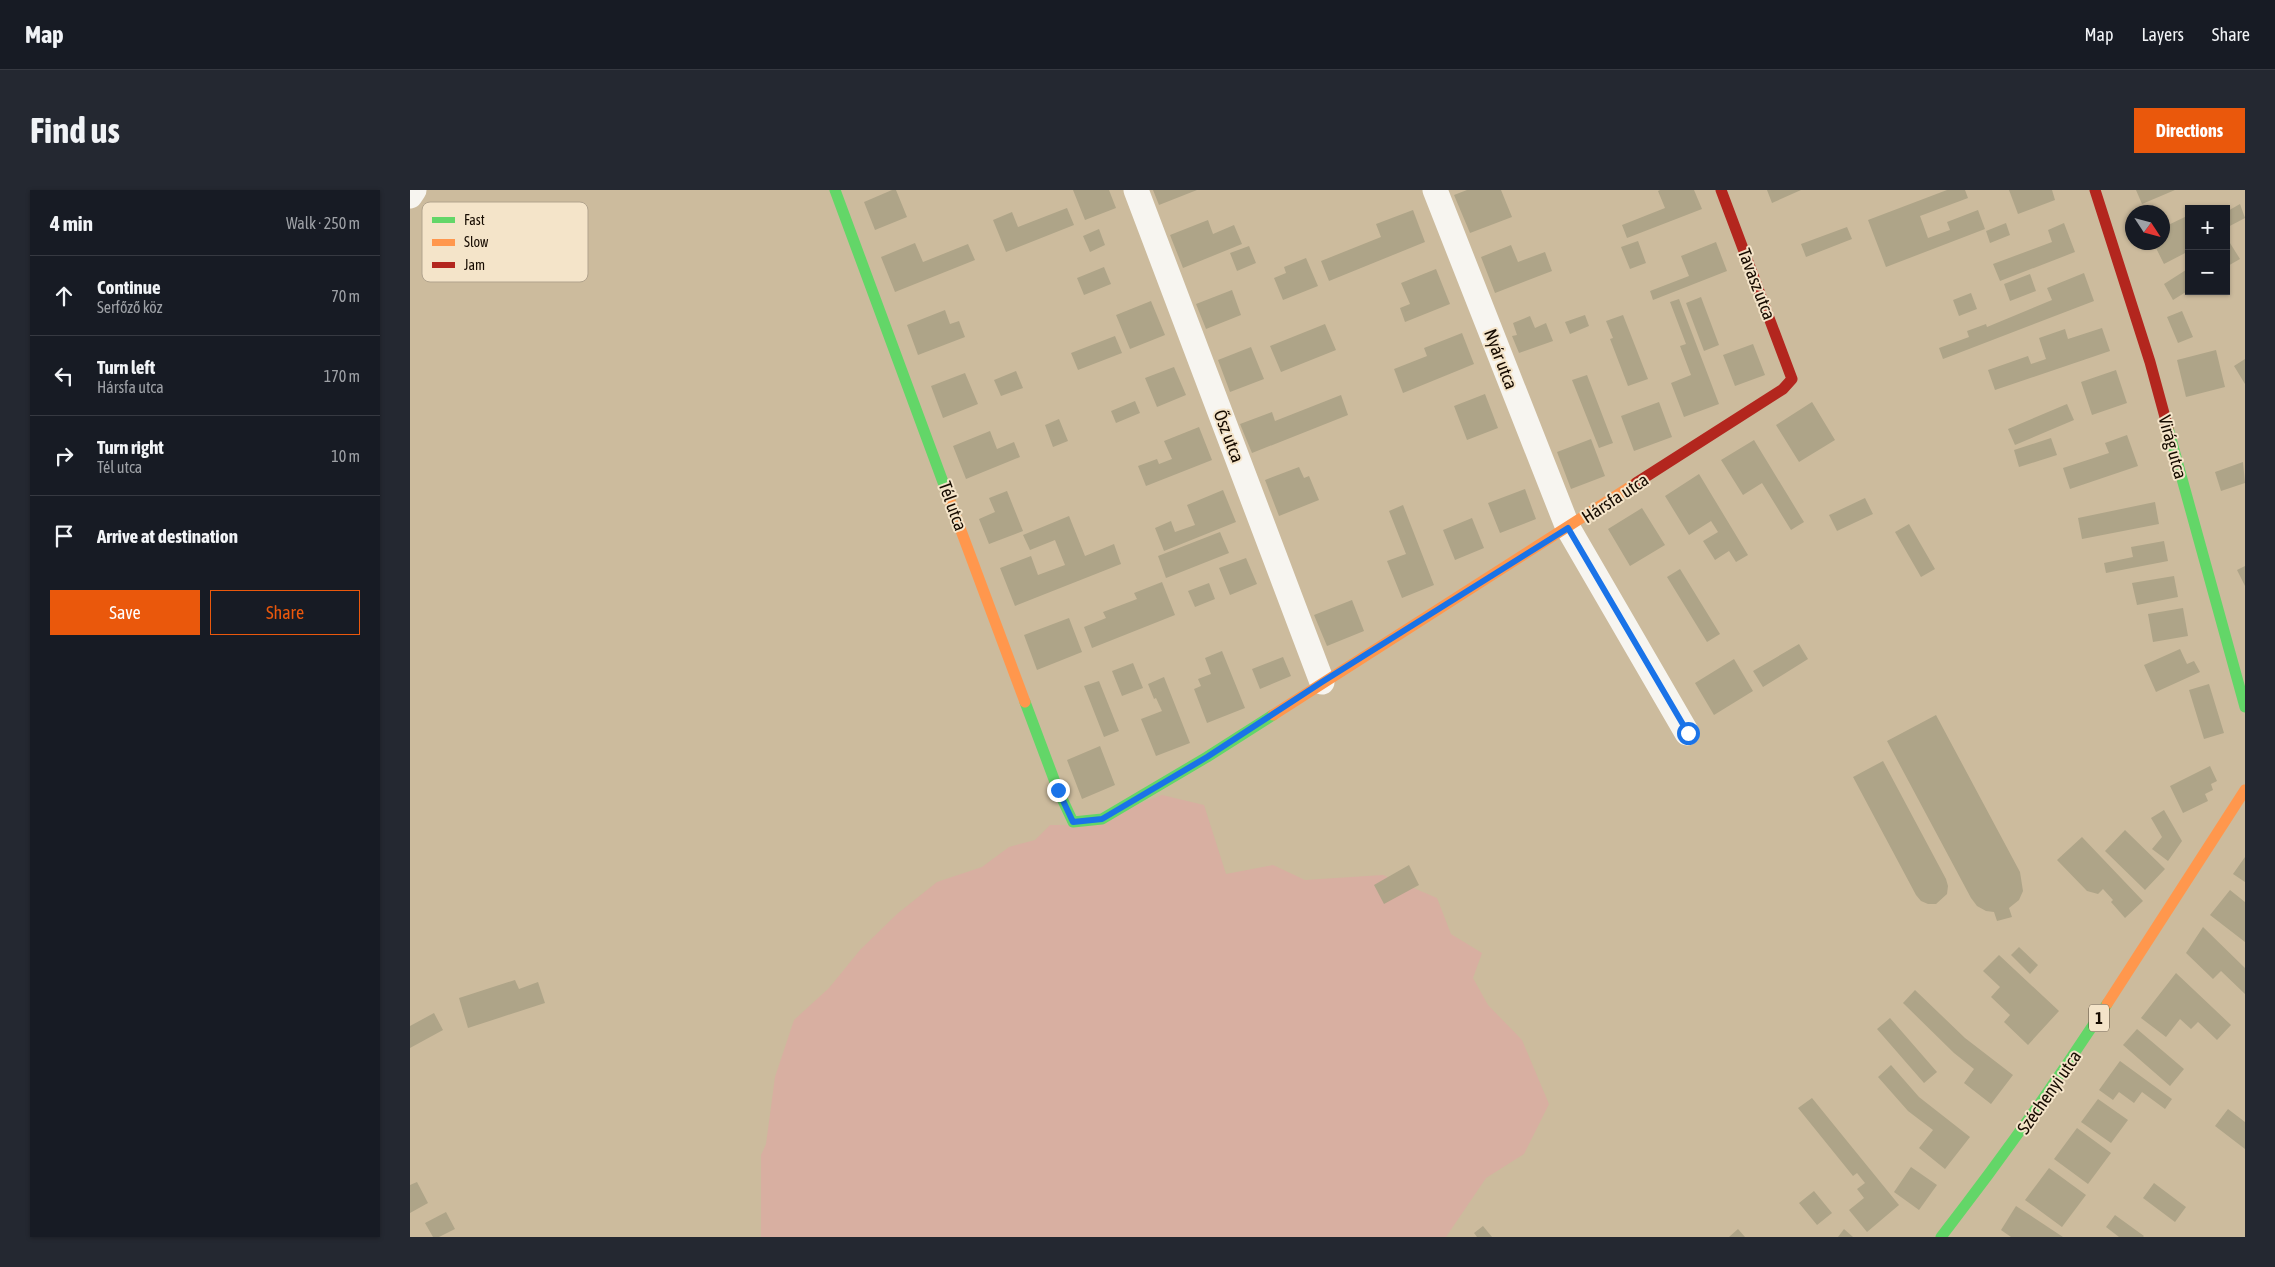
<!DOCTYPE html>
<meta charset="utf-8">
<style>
:root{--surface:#171b24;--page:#242831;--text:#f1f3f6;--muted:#9ea1a6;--line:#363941;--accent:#ea580c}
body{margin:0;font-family:"Asap Condensed",sans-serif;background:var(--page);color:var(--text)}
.controls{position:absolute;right:15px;top:15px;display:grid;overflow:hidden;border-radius:0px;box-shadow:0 1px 4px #0004}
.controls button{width:45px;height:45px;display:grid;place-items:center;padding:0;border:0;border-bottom:1px solid var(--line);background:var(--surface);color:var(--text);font:25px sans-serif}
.compass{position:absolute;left:1715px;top:15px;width:45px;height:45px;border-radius:50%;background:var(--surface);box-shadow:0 1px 4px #0004;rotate:126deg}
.stop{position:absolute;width:15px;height:15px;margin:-11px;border:4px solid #1a73e8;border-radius:50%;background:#fff}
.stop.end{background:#1a73e8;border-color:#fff;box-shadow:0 1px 5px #0008}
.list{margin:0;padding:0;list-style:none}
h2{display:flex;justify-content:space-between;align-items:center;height:65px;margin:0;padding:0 20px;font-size:21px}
h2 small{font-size:16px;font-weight:400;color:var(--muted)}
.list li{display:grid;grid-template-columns:32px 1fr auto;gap:15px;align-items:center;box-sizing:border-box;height:80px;padding:0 20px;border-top:1px solid var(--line)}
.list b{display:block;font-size:19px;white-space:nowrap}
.list p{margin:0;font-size:16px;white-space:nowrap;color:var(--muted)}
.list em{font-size:16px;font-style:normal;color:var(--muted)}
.actions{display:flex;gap:10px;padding:15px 20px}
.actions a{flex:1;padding:11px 0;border:1px solid var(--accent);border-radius:0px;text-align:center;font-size:18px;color:var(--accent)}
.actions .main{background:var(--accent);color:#fff}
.icon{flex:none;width:28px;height:28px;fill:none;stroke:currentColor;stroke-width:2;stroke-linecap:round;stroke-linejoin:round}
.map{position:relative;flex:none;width:1835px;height:1047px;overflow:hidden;border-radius:0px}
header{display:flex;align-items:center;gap:30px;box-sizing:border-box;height:70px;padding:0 25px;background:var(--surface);border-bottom:1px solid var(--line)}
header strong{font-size:24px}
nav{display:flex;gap:28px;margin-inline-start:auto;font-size:18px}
.intro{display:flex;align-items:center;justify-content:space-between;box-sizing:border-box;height:120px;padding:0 30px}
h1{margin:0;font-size:35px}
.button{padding:12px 22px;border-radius:0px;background:var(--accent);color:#fff;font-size:18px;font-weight:700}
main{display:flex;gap:30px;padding:0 30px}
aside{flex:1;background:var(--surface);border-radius:0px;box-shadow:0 1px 4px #0004}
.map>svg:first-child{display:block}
.green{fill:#d8afa1}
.building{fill:#aea488}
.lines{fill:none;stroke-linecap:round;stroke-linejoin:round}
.street{stroke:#f7f5f0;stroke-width:25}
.fast{stroke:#63d668;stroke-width:11}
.slow{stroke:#ff974d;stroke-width:11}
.jam{stroke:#b3261e;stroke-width:11}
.route{stroke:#1a73e8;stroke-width:6}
.labels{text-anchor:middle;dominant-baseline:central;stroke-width:4;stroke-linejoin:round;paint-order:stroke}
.shield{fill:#f4e4c9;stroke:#594c3c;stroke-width:1}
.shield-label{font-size:16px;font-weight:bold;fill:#160b00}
.street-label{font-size:18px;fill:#160b00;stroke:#f4e4c9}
.key{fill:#f4e4c9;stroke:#b1a38d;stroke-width:1}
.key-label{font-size:14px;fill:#160b00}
</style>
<header>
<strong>Map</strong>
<nav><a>Map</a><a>Layers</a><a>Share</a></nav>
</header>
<div class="intro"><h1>Find us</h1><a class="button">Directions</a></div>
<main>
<aside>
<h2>4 min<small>Walk · 250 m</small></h2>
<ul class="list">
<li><svg class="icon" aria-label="ahead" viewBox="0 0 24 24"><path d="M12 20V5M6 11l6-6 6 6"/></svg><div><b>Continue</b><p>Serfőző köz</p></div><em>70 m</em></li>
<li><svg class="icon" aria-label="left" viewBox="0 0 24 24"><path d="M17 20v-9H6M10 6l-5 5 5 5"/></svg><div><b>Turn left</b><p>Hársfa utca</p></div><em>170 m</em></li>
<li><svg class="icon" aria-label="right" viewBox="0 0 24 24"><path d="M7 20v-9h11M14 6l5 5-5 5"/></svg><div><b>Turn right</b><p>Tél utca</p></div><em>10 m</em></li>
<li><svg class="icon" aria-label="arrive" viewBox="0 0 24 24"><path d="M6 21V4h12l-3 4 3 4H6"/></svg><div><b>Arrive at destination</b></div></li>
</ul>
<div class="actions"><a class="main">Save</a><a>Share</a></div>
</aside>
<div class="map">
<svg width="1835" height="1047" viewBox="0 0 1835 1047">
<rect width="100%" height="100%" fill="#ccbb9d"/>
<!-- green -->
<path class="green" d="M 752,605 L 794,615 L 816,684 L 863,675 L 895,690 L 973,685 L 1027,708 L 1041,744 L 1072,763 L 1063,788 L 1078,815 L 1112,850 L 1139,914 L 1114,964 L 1076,988 L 1036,1047 L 351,1047 L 351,965 L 356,954 L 365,887 L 384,830 L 419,798 L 450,760 L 487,724 L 527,692 L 572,677 L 599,657 L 625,650 L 640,635 L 675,635 Z"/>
<!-- building -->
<path class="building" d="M 482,0 L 486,0 L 497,27 L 465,40 L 454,12 Z
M 663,0 L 699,0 L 706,18 L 675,30 Z
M 743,0 L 787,0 L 749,15 Z
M 1057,0 L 1091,0 L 1102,27 L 1060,43 L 1044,5 Z
M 1250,0 L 1284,0 L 1292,19 L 1217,48 L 1212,35 L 1255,18 L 1248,1 Z
M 1357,0 L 1391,0 L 1362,13 Z
M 1537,0 L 1555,0 L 1558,8 L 1510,26 L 1518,48 L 1540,40 L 1537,32 L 1568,20 L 1575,39 L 1476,77 L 1458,30 Z
M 1599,0 L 1642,0 L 1645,10 L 1608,24 Z
M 1726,0 L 1765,0 L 1732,14 Z
M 1830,14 L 1835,28 L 1816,38 L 1816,22 Z
M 657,18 L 664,35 L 596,62 L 583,30 L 602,22 L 608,37 Z
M 1003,20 L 1015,52 L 919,91 L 911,71 L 971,47 L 966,34 Z
M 1779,25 L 1779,61 L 1754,74 L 1743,52 L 1752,52 L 1752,38 Z
M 798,30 L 803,44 L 824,35 L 832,54 L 773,78 L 760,45 Z
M 1596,33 L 1600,45 L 1580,53 L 1576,41 Z
M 1654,33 L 1665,62 L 1590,91 L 1583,74 L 1642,52 L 1638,40 Z
M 1437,37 L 1442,49 L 1396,67 L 1391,54 Z
M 689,39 L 695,55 L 680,62 L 673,46 Z
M 1228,51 L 1236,73 L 1220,79 L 1211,57 Z
M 1306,52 L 1317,81 L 1243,110 L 1240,101 L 1279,86 L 1271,66 Z
M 505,53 L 513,72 L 558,54 L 565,70 L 485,102 L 471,67 Z
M 1820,53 L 1830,69 L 1816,77 L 1816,55 Z
M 1101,55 L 1108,72 L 1135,62 L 1142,81 L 1085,103 L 1071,67 Z
M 839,56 L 846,73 L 827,81 L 820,63 Z
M 896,68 L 908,96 L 873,110 L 864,88 L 876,83 L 874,77 Z
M 694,77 L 701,94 L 674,105 L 667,88 Z
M 1779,78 L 1779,100 L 1763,110 L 1754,94 Z
M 1026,79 L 1040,114 L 995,132 L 990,118 L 1000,114 L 991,93 Z
M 1674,83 L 1684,111 L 1533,169 L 1529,158 L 1559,147 L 1557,141 L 1576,134 L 1577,137 L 1642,110 L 1637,98 Z
M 1620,84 L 1626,101 L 1600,111 L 1594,94 Z
M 822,100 L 831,125 L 796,139 L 786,114 Z
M 1561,103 L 1567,119 L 1549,126 L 1543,110 Z
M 1291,107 L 1309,155 L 1294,161 L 1276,113 Z
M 1269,109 L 1309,214 L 1274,227 L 1261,193 L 1281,185 L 1270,156 L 1276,154 L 1260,112 Z
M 741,111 L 755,145 L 720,159 L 706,125 Z
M 535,120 L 540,134 L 549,131 L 555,147 L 508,165 L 497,135 Z
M 1772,121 L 1783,147 L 1768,153 L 1757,127 Z
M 1175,125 L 1179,136 L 1160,144 L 1155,132 Z
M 1213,125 L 1238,189 L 1218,196 L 1200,149 L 1203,148 L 1196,131 Z
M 1120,126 L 1125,138 L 1136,133 L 1143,151 L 1109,163 L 1102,146 L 1107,145 L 1103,133 Z
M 915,134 L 926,160 L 871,182 L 860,156 Z
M 1692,138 L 1700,161 L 1585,200 L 1578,180 L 1618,166 L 1621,174 L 1636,169 L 1629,148 L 1655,139 L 1658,149 Z
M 1052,143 L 1064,174 L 993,203 L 984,179 L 1017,166 L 1014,158 Z
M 705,146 L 712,163 L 668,180 L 661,163 Z
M 1343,154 L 1355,185 L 1325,196 L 1313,165 Z
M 841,157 L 854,189 L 820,202 L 808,170 Z
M 1806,160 L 1815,197 L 1776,207 L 1767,170 Z
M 1835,169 L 1835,194 L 1824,176 Z
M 764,177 L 776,205 L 747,217 L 735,188 Z
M 1706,180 L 1717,213 L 1682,225 L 1671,192 Z
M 606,181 L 613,198 L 591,206 L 584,190 Z
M 555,183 L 568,214 L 533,228 L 521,196 Z
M 1177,185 L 1203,253 L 1189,258 L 1162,190 Z
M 1075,204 L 1088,238 L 1057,250 L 1044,216 Z
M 931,205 L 938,225 L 842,263 L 830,234 L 862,222 L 865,231 Z
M 725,211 L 730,223 L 706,233 L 701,221 Z
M 1249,212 L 1262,247 L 1224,261 L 1211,226 Z
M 1402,212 L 1425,250 L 1389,272 L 1366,235 Z
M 1657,214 L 1664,230 L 1605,255 L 1598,239 Z
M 649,229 L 658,251 L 643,257 L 635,235 Z
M 789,237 L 802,270 L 736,296 L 728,276 L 747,269 L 749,274 L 762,269 L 754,251 Z
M 580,241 L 587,259 L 604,252 L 610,267 L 556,289 L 543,256 Z
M 1717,245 L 1728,276 L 1660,299 L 1653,278 L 1699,263 L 1695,253 Z
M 1641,248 L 1647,265 L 1609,277 L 1604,260 Z
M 1181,249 L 1195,286 L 1161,299 L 1147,262 Z
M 1344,250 L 1394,332 L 1381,340 L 1352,293 L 1333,305 L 1311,270 Z
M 1833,272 L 1835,293 L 1811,301 L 1805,282 Z
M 889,277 L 894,288 L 899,286 L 909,310 L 869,326 L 855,290 Z
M 1289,284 L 1338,365 L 1326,372 L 1319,361 L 1305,370 L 1293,351 L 1308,342 L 1301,331 L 1279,345 L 1255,306 Z
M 1115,299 L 1126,329 L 1090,343 L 1078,313 Z
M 813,300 L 826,332 L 754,361 L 745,338 L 761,331 L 765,342 L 785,335 L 777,315 Z
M 597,301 L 613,341 L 579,354 L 569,329 L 585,322 L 579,308 Z
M 1455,308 L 1463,324 L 1427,341 L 1419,325 Z
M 1745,312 L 1749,334 L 1672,349 L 1668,328 Z
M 993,315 L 1024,395 L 992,408 L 977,371 L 996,364 L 979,321 Z
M 1232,318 L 1255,355 L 1220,376 L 1198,339 Z
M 659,326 L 675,366 L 704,354 L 711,374 L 605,416 L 590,378 L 621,366 L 628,385 L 655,375 L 645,350 L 620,360 L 613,345 Z
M 1062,328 L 1074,358 L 1045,370 L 1033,340 Z
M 1499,334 L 1525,379 L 1511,387 L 1485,342 Z
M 810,342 L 819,363 L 756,388 L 748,366 Z
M 1754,351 L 1758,371 L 1696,383 L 1694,373 L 1723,367 L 1721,357 Z
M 836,368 L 847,394 L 820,405 L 809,378 Z
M 1835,376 L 1835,396 L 1827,380 Z
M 1270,379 L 1310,444 L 1297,452 L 1257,387 Z
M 1764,386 L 1768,407 L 1727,415 L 1722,393 Z
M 752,392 L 765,425 L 682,458 L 674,437 L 696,428 L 693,422 L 727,409 L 724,403 Z
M 799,393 L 805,409 L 785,417 L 778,401 Z
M 942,410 L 954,441 L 917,456 L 904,425 Z
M 1773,418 L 1778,446 L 1743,452 L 1738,424 Z
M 659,428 L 672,462 L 627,480 L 614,445 Z
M 1389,454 L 1398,469 L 1353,497 L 1343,481 Z
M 1770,459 L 1777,474 L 1784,471 L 1790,482 L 1746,502 L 1734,475 Z
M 812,461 L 835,518 L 797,533 L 784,499 L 791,496 L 788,489 L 801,484 L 795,468 Z
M 873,467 L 881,486 L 850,499 L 842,479 Z
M 1324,469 L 1343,501 L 1304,525 L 1285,493 Z
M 723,473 L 733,498 L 712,506 L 702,481 Z
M 754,487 L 780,553 L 746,566 L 731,529 L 752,521 L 746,508 L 744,509 L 738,494 Z
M 689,491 L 709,541 L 694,547 L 674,496 Z
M 1799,494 L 1814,543 L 1794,549 L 1779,500 Z
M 1526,525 L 1610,682 L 1613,701 L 1609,710 L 1599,718 L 1602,727 L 1587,731 L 1584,722 L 1576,721 L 1567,716 L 1561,708 L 1477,551 Z
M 690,556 L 705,595 L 672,609 L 657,570 Z
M 1473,571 L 1536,689 L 1538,696 L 1537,704 L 1526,714 L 1518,714 L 1511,711 L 1506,705 L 1443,587 Z
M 1800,576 L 1807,591 L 1801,594 L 1803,600 L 1795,604 L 1798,611 L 1773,623 L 1760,596 Z
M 1754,620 L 1772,651 L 1758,671 L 1742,659 L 1752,647 L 1741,628 Z
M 1715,640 L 1755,679 L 1735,700 L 1695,661 Z
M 1672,647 L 1733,711 L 1715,728 L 1701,712 L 1703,710 L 1693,699 L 1688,704 L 1677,701 L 1647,670 Z
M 1835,667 L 1835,692 L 1823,684 Z
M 999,675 L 1009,695 L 974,714 L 964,695 Z
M 1820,700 L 1835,712 L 1835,752 L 1800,725 Z
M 1793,737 L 1835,778 L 1835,804 L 1811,781 L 1803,789 L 1776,763 Z
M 1609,757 L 1628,775 L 1620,784 L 1601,765 Z
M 1589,765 L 1649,821 L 1618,855 L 1594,832 L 1600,825 L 1581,807 L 1590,797 L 1573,781 Z
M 1766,783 L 1821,835 L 1807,850 L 1788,832 L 1781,839 L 1770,829 L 1756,847 L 1731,828 Z
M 105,790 L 109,799 L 128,792 L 135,813 L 58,838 L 49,808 Z
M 1505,800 L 1555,848 L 1603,885 L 1581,914 L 1554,893 L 1564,879 L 1544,863 L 1493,813 Z
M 24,823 L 33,840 L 0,858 L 0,836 Z
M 1480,828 L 1527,882 L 1514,893 L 1467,839 Z
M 1727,839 L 1774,879 L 1760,896 L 1713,855 Z
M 1710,871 L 1762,909 L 1755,919 L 1732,902 L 1724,913 L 1709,902 L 1703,910 L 1689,900 Z
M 1481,875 L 1509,907 L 1560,947 L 1535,979 L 1509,958 L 1523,940 L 1498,921 L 1468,887 Z
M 1402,908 L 1489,1015 L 1457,1042 L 1439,1020 L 1454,1008 L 1447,999 L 1455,993 L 1447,983 L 1443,986 L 1388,918 Z
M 1688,909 L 1718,930 L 1701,953 L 1671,932 Z
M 1818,919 L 1835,932 L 1835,959 L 1805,936 Z
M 1667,938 L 1701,963 L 1678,994 L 1644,969 Z
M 1501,977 L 1527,995 L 1509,1020 L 1484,1002 Z
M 1639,978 L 1676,1005 L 1652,1037 L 1615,1010 Z
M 7,992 L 18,1013 L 0,1023 L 0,995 Z
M 1744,993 L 1776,1017 L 1765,1032 L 1733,1008 Z
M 1404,1001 L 1422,1023 L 1407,1035 L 1389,1013 Z
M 1606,1016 L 1653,1047 L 1601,1047 L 1591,1040 Z
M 36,1022 L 45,1039 L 29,1047 L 23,1047 L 15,1033 Z
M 1705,1025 L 1734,1046 L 1733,1047 L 1709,1047 L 1696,1037 Z
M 1073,1036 L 1082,1047 L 1067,1047 L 1064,1043 Z
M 1328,1039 L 1335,1047 L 1319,1047 Z
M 1434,1039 L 1443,1047 L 1428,1047 Z"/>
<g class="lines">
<!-- street -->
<path class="street" d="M 726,0 L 912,492
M 1025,0 L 1158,338 L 1277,543
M 0,6 L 4,0"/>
<!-- fast -->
<path class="fast" d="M 425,0 L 540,311
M 1758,238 L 1835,517
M 615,512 L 648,600 L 663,632 L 692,629 L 797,567 L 863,525
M 1531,1047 C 1590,971 1645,894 1697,814"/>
<!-- slow -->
<path class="slow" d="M 540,311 L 615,512
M 863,525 L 1226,293
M 1697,814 L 1835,600"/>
<!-- jam -->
<path class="jam" d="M 1685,0 L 1740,172 L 1758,238
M 1226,293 L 1373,199 L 1382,189 L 1311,0"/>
</g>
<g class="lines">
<!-- route -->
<path class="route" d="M 648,600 L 663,632 L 692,629 L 797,567 L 912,492 L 1158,338 L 1278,543"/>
</g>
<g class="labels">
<!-- shield labels -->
<rect class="shield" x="1679" y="814.5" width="20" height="27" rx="4"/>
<g class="shield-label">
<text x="1689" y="828">1</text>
</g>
<!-- street labels -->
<g class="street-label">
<text transform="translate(1347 94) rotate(69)">Tavasz utca</text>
<text transform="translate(1091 169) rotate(69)">Nyár utca</text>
<text transform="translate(819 246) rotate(69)">Ősz utca</text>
<text transform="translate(1763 257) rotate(75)">Virág utca</text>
<text transform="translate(1205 308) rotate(-33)">Hársfa utca</text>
<text transform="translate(543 316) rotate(70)">Tél utca</text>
<text transform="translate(1639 902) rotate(-55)">Széchenyi utca</text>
</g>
</g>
<!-- legend -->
<rect x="12" y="12" width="166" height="80" rx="8" class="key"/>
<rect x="22" y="27" width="23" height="6" fill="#63d668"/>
<rect x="22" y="49" width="23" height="7" fill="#ff974d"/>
<rect x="22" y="72" width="23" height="6" fill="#b3261e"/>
<g class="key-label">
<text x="54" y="35">Fast</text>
<text x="54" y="57">Slow</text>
<text x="54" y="80">Jam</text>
</g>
</svg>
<div class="controls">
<button>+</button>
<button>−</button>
</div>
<svg class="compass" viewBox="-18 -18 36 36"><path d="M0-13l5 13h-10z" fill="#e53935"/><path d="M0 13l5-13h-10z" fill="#9ea1a6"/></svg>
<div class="stop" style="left:1278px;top:543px"></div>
<div class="stop end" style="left:648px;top:600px"></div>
</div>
</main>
